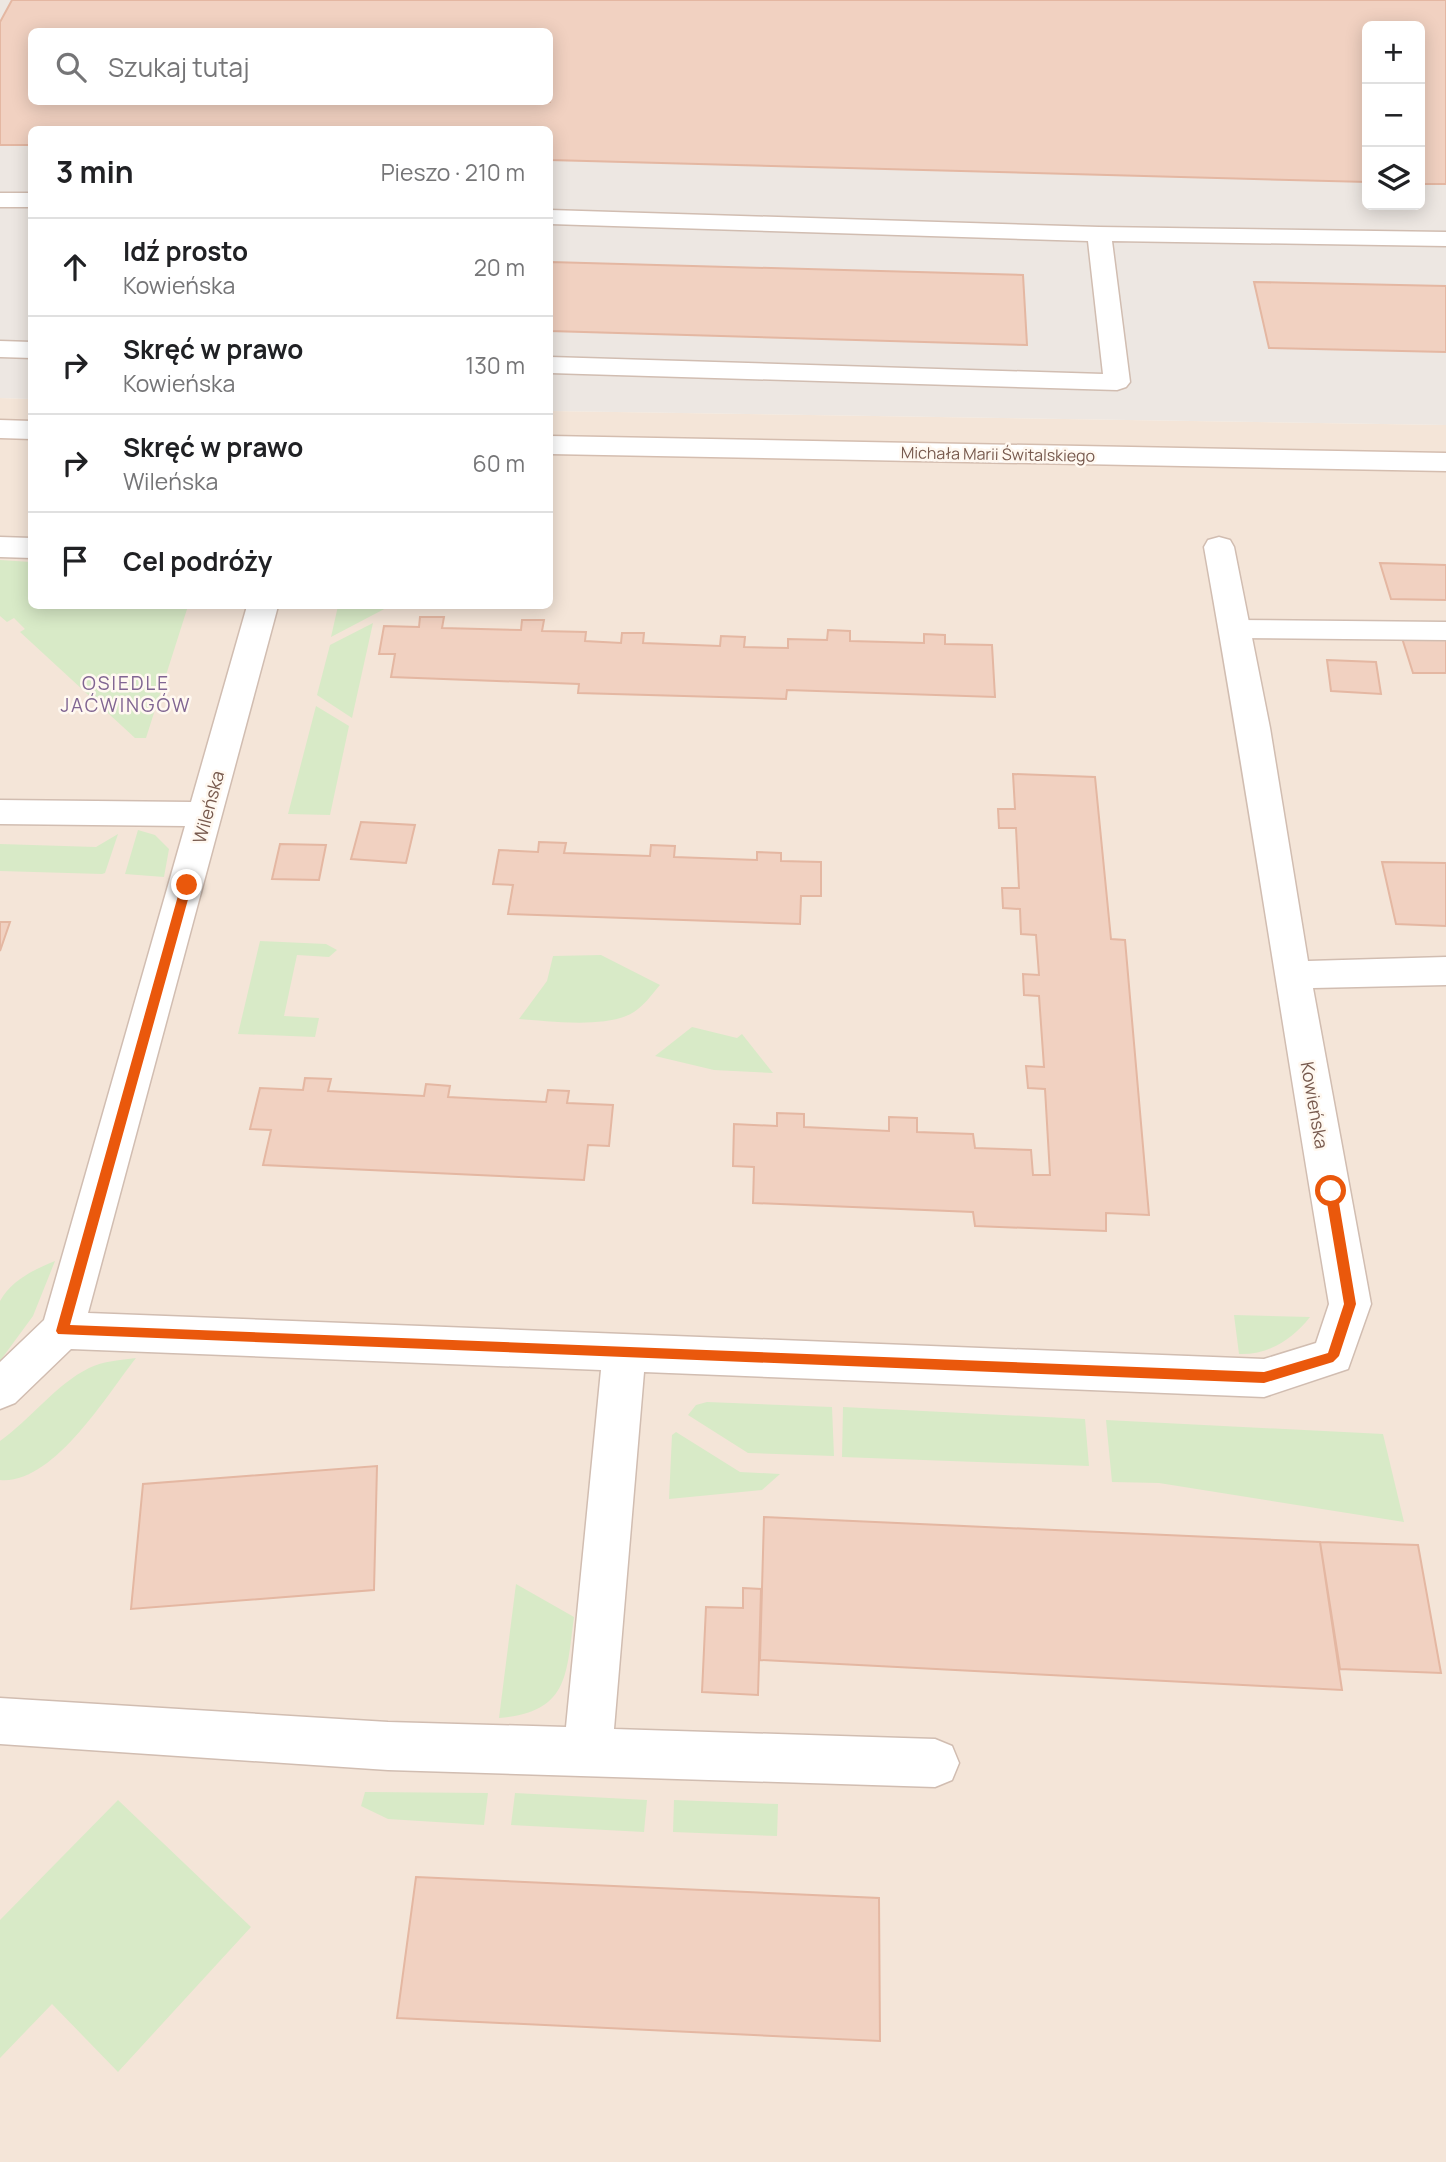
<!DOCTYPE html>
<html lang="pl">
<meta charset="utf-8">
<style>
:root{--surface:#fff;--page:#f2f2f2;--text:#202124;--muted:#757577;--line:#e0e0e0}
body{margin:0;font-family:Manrope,sans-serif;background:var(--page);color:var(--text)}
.controls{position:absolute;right:21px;top:21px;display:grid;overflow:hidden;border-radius:10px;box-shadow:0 4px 18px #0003}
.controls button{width:63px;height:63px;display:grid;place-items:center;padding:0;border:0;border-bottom:2px solid var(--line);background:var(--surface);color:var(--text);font:35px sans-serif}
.stop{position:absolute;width:21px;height:21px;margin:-16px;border:5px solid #ea580c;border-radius:50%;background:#fff}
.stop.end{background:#ea580c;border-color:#fff;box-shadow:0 2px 7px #0008}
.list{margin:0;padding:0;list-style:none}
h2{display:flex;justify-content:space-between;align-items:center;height:91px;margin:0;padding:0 28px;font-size:30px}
h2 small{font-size:23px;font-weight:400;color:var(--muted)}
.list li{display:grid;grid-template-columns:46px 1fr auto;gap:21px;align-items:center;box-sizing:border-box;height:98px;padding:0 28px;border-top:2px solid var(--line)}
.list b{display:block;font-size:26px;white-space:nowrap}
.list p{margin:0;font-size:23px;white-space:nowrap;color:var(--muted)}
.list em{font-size:23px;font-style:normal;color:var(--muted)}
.icon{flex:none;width:38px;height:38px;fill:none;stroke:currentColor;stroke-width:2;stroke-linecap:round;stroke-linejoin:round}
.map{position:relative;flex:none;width:1446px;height:2162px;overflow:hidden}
.search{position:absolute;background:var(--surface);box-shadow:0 4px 18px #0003;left:28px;top:28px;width:525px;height:77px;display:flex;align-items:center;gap:18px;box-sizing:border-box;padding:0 24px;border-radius:10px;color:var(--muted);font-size:26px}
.panel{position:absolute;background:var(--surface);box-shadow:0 4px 18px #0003;left:28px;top:126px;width:525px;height:483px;border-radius:10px}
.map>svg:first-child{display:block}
.residential{fill:#f4e5d8}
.industrial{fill:#ede7e2;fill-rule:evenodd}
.green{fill:#d8eac7}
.building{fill:#f1d1c1;stroke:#e4b7a2;stroke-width:2;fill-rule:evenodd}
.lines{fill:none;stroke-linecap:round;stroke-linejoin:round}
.service-casing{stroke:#d1bdb1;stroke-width:3}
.minor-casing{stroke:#d1bdb1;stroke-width:3}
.secondary-casing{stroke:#d4bdaf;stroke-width:3}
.service{fill:#fff;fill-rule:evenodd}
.minor{fill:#fff;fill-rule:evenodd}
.secondary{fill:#fff;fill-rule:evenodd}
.route{fill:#ea580c}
.labels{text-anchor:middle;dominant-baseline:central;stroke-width:5;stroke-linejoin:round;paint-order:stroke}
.far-street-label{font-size:16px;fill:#77594d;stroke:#fff8f0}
.street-label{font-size:18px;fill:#77594d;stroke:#fff8f0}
.neighbourhood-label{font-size:19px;letter-spacing:2px;fill:#806592;stroke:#fff8f0}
</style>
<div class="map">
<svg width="1446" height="2162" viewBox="0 0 1446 2162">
<rect width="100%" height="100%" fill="#fcf4e9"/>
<!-- residential -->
<path class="residential" d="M 0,398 L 31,399 L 32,606 L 550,606 L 550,411 L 1446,425 L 1446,2162 L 0,2162 Z"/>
<!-- industrial -->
<path class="industrial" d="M 0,0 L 1446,0 L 1446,425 L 550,411 L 550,130 L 32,130 L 31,399 L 0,398 ZM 1367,26 L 1420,26 L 1420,205 L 1367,205 ZM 32,32 L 550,32 L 550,102 L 32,102 Z"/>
<!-- green -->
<path class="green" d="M 0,560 L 31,562 L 32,606 L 188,606 L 146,738 L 135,738 L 20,632 L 25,629 L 14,618 L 7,622 L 0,616 Z
M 338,606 L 390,606 L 331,637 Z
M 373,623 L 352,718 L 317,695 L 330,645 Z
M 316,706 L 349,726 L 330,815 L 288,814 Z
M 138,830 L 155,835 L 169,849 L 164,877 L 125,874 Z
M 118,834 L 105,873 L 102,874 L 0,871 L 0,844 L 96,847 Z
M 260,941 L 326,944 L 337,950 L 329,957 L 297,955 L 284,1016 L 319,1018 L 315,1037 L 238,1034 Z
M 601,955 L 660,985 C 653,993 646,1003 638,1009 C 614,1030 549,1021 519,1019 L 547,981 L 553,956 Z
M 692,1027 L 737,1038 L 742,1034 L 773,1073 L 714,1070 L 655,1056 Z
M 55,1261 L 33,1316 L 0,1361 L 0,1301 C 12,1280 33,1270 55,1261 Z
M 1234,1315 L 1310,1317 C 1292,1340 1268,1355 1239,1354 Z
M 136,1358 C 106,1396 53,1485 0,1480 L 0,1441 C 31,1419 55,1385 89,1368 C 103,1361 121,1360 136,1358 Z
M 707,1402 L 832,1407 L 834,1456 L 748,1453 L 688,1415 L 696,1405 Z
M 843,1407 L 1085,1419 L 1089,1466 L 842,1457 Z
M 1106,1420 L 1383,1434 L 1404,1522 L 1159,1483 L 1112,1482 Z
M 676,1432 L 740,1472 L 780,1474 L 762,1490 L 669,1499 L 672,1435 Z
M 516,1584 L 574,1617 C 566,1676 569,1712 499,1718 Z
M 365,1792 L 488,1793 L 484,1825 L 388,1819 L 361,1806 Z
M 515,1793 L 647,1800 L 644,1832 L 511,1825 Z
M 118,1800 L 251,1927 L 118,2072 L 52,2004 L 0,2058 L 0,1920 Z
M 674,1800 L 778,1804 L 777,1836 L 673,1832 Z"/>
<!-- building -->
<path class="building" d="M 12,0 L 1446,0 L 1446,184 L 1420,184 L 1420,26 L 1367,26 L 1367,182 L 550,160 L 550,130 L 32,130 L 32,145 L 0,145 L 0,22 ZM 32,32 L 550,32 L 550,102 L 32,102 Z
M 550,262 L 1023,275 L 1027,345 L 550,331 Z
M 1254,282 L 1446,286 L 1446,352 L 1269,348 Z
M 1380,563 L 1446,565 L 1446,600 L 1391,599 Z
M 420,617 L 444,617 L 442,628 L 521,630 L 522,620 L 544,620 L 542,631 L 586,632 L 585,641 L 621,643 L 622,633 L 644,633 L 643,643 L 720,646 L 721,636 L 745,637 L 744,647 L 788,648 L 788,639 L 827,640 L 828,630 L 850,631 L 850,641 L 924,643 L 924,634 L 945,635 L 945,644 L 992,645 L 995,697 L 787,690 L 786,699 L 578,693 L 579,684 L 391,677 L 395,654 L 379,654 L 384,626 L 419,627 Z
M 1402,638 L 1446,639 L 1446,673 L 1413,673 Z
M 1327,660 L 1376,662 L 1381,694 L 1331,691 Z
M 1013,774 L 1095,777 L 1111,939 L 1125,940 L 1149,1215 L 1106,1213 L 1106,1231 L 975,1226 L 973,1212 L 753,1203 L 754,1167 L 733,1166 L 734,1124 L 777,1126 L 777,1113 L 804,1114 L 804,1127 L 889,1131 L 889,1117 L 917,1118 L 917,1132 L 973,1134 L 975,1148 L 1031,1150 L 1033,1175 L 1050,1175 L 1045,1089 L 1028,1088 L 1026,1066 L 1044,1067 L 1039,996 L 1024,995 L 1023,974 L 1039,975 L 1036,935 L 1021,934 L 1020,909 L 1003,908 L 1002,888 L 1019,888 L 1016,828 L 999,828 L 998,809 L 1015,809 Z
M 361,822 L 415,825 L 406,863 L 351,859 Z
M 539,842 L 566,843 L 564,853 L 650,856 L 651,845 L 675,846 L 674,857 L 757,860 L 757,852 L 781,853 L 781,861 L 821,862 L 821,896 L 801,896 L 800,924 L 508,914 L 513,885 L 493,884 L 499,850 L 538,852 Z
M 280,844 L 326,845 L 319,880 L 272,879 Z
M 1382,862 L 1446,863 L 1446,926 L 1396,924 Z
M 0,922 L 10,922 L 0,951 Z
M 305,1078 L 331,1079 L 328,1091 L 424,1096 L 426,1084 L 450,1086 L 448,1097 L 546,1102 L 548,1090 L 569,1091 L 567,1103 L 613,1105 L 609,1146 L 588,1145 L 584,1180 L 263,1165 L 271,1130 L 250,1129 L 260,1088 L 303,1090 Z
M 377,1466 L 374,1590 L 131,1609 L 143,1484 Z
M 764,1517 L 1320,1542 L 1342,1690 L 760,1660 Z
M 1320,1542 L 1418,1545 L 1441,1673 L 1340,1669 Z
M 743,1588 L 761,1589 L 758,1695 L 702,1692 L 706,1607 L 743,1608 Z
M 416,1877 L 879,1898 L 880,2041 L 397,2018 Z"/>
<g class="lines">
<defs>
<path id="service" d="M 0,193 L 32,193 L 32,207 L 0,207 Z
M 550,210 L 1099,227 L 1446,232 L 1446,246 L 1112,241 L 1130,382 L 1126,387 L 1117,390 L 550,373 L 550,357 L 1103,374 L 1088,241 L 550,224 Z
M 0,341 L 32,342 L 32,358 L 0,357 Z
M 1234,620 L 1446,622 L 1446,640 L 1234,638 L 1224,636 L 1220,629 L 1224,622 Z"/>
<path id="minor" d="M 0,537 L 32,538 L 32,558 L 0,557 Z
M 1219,537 L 1230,540 L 1234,547 L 1270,728 L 1308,961 L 1446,957 L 1446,985 L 1313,988 L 1371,1304 L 1348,1369 L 1264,1397 L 644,1372 L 614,1729 L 935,1739 L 952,1746 L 959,1763 L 952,1780 L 935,1787 L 388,1770 L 0,1744 L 0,1698 L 388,1722 L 566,1727 L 601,1370 L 71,1349 L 15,1403 L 0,1409 L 0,1362 L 44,1320 L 185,826 L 0,824 L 0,800 L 191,802 L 247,606 L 278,606 L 88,1313 L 1264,1359 L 1316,1343 L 1329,1304 C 1286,1052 1249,799 1204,547 L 1208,540 Z"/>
<path id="secondary" d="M 0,420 L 32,421 L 32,439 L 0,438 Z
M 550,436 L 1446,453 L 1446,471 L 550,454 Z"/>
</defs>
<!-- service casing -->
<use href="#service" class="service-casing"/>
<!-- minor casing -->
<use href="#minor" class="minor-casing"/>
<!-- secondary casing -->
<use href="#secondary" class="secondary-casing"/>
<!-- service -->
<use href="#service" class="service"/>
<!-- minor -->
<use href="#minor" class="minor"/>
<!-- secondary -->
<use href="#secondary" class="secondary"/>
</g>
<!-- route -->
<path class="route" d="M 187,881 L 192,885 L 70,1325 L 1264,1372 L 1328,1353 L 1344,1304 L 1325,1191 L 1331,1186 L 1337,1191 L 1356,1304 L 1339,1356 L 1333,1362 L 1264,1383 L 58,1334 L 56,1331 L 181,885 Z"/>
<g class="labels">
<!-- far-street labels -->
<g class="far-street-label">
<text transform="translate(998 454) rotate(1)">Michała Marii Świtalskiego</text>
</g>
<!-- street labels -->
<g class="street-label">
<text transform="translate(208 807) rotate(-75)">Wileńska</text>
<text transform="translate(1315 1105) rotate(80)">Kowieńska</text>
</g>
<!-- neighbourhood labels -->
<g class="neighbourhood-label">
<text x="126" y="683">OSIEDLE<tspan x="126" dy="22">JAĆWINGÓW</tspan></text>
</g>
</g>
</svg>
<div class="controls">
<button>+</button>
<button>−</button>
<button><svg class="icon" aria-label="layers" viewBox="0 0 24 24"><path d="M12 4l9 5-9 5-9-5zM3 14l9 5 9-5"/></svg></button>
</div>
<div class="stop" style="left:1331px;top:1191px"></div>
<div class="stop end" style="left:187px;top:885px"></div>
<div class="search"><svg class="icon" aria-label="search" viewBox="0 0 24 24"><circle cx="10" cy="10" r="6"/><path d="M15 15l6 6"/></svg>Szukaj tutaj</div>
<section class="panel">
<h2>3 min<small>Pieszo · 210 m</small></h2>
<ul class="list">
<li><svg class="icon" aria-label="ahead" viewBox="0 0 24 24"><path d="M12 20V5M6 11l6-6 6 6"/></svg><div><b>Idź prosto</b><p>Kowieńska</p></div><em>20 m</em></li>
<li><svg class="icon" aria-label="right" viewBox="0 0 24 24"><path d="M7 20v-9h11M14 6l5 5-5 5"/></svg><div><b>Skręć w prawo</b><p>Kowieńska</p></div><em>130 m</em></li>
<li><svg class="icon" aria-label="right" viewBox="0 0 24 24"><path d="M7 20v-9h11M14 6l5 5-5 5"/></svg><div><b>Skręć w prawo</b><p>Wileńska</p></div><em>60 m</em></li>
<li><svg class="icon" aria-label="arrive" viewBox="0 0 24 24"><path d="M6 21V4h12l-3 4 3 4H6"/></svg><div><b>Cel podróży</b></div></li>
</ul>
</section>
</div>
